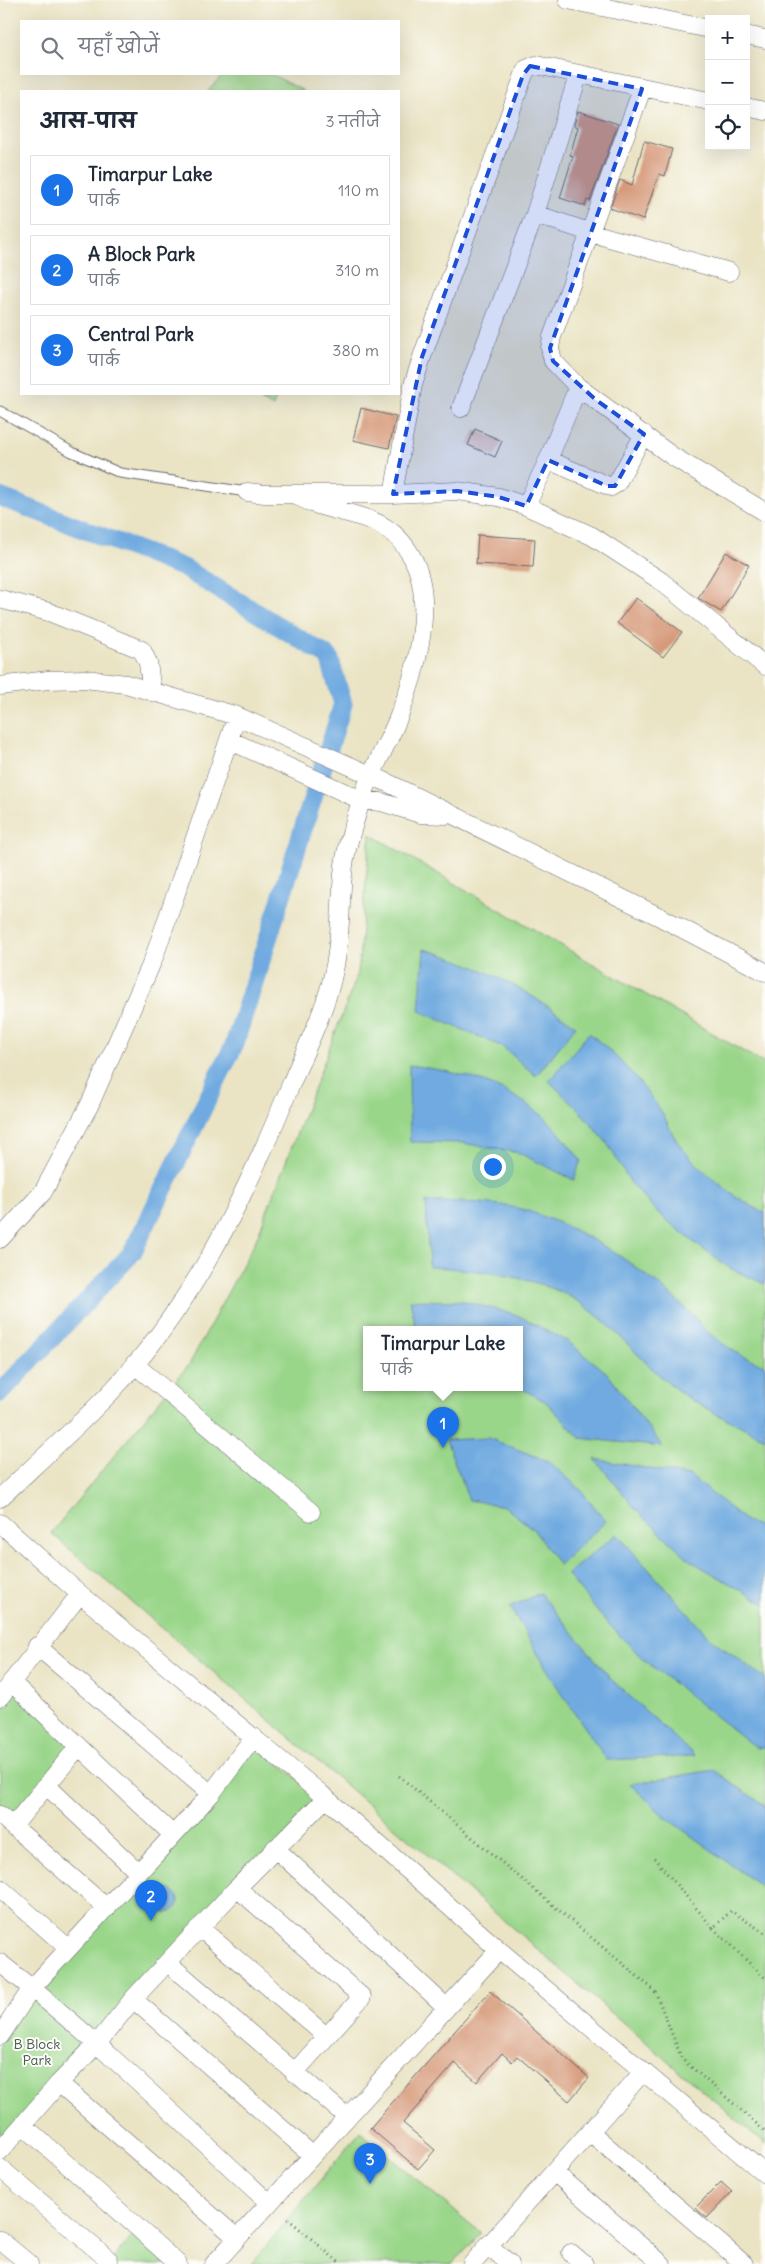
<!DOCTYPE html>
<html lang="hi">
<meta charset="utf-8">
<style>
:root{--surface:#fff;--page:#f2f2f3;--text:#1f2937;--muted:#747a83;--line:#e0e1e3;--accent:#1a73e8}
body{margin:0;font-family:Delius,"Playpen Sans Deva",sans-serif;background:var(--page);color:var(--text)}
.controls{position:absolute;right:15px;top:15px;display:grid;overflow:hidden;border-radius:0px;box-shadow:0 5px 20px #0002}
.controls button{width:45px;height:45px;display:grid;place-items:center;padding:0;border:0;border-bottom:1px solid var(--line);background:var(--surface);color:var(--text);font:25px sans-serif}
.you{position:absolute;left:492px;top:1166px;width:18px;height:18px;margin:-12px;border:4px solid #fff;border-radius:50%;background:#1a73e8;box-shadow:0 0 0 8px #1a73e833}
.badge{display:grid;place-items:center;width:32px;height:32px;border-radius:50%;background:var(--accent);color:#fff;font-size:16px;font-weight:700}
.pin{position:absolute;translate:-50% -41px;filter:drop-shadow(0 1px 2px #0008)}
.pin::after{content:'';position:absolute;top:26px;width:18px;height:15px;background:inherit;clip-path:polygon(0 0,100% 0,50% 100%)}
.popup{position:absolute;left:363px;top:1326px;width:160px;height:65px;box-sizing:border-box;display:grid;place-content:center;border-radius:0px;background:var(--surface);filter:drop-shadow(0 1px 4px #0005);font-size:16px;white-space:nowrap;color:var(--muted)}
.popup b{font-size:19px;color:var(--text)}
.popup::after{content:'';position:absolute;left:50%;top:100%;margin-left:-10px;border:10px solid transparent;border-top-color:var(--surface)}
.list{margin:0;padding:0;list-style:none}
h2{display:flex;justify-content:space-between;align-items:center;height:65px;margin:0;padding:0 20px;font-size:21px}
h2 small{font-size:16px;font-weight:400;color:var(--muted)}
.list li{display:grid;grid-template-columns:32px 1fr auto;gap:15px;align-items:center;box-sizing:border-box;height:70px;margin:0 10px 10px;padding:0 10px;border:1px solid var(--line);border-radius:0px}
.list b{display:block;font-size:19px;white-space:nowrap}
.list p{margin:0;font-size:16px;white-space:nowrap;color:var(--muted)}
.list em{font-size:16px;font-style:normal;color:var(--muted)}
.icon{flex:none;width:28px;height:28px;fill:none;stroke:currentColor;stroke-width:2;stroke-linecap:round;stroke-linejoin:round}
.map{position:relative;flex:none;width:765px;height:2264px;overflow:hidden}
.search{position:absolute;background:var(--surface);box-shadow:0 5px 20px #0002;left:20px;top:20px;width:380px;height:55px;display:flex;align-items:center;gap:12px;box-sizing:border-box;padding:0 18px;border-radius:0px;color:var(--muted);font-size:19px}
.panel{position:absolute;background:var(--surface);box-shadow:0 5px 20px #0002;left:20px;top:90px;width:380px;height:305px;border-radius:0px}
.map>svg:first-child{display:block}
.green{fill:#9ad68a;stroke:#5e7c62;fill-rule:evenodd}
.water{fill:#70aae0;stroke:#49668e}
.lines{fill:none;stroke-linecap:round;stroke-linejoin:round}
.canal{stroke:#70aae0;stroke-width:19}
.building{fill:#d69979}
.lane-casing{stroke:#68666b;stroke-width:11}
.street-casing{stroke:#68666b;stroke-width:19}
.path{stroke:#68666b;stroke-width:3;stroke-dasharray:1 4;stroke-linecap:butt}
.lane{stroke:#fff;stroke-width:9}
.street{stroke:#fff;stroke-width:18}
.marked{fill:#1d4ed8;fill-opacity:0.2;stroke:#1d4ed8;stroke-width:4;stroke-dasharray:10 6;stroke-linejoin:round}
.labels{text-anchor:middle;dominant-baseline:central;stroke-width:4;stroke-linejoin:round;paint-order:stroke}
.park-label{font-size:14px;fill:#465853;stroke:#fdfcf7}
</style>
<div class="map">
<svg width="765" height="2264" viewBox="0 0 765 2264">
<rect width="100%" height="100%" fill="#fdfcf7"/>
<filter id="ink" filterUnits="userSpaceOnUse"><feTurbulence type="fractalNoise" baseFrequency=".02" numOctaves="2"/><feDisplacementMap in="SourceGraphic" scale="10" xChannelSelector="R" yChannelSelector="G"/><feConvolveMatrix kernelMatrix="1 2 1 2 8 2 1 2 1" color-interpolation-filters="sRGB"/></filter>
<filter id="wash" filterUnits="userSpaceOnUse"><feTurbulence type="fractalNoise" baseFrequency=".0096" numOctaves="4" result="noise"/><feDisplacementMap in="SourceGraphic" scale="20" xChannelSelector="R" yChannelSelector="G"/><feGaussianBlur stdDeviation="1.12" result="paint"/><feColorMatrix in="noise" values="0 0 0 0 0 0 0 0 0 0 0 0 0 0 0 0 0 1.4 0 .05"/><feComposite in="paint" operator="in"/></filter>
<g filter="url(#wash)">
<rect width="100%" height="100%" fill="#eae4c5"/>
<!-- green -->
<path class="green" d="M 223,74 L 271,74 L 304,91 L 208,91 Z
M 251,394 L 277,394 L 273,407 Z
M 370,834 L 765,1064 L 765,2144 L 51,1533 L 190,1363 L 256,1240 L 358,973 ZM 367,1329 L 519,1329 L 519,1387 L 367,1387 Z
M 11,1682 L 75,1742 L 13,1826 L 0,1815 L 0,1697 Z
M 256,1744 L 320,1798 L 0,2151 L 0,2031 Z
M 360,2132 L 481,2233 L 453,2264 L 251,2264 Z
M 137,2231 L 173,2264 L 109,2264 Z"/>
<!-- water -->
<path class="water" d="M 424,949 C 483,966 527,990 576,1026 L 536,1076 L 503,1047 L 419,1011 Z
M 589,1033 C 616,1054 639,1080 659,1108 C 666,1117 669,1129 675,1138 C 693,1166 735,1199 765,1213 L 765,1284 L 731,1269 L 696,1244 L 658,1213 L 632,1185 L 607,1143 L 580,1111 L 549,1081 Z
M 409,1065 C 463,1073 499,1081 543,1116 C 557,1128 569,1146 581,1160 L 574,1180 L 519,1153 L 463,1143 L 410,1142 Z
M 426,1202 C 459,1202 496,1201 528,1211 C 585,1230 639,1265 683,1306 C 693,1314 700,1325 709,1333 C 725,1347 746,1359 765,1365 L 765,1438 C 734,1422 699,1408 672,1386 C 633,1355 603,1309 556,1290 C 517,1274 470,1269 429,1267 Z
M 410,1300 L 463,1301 L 517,1315 L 567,1341 L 606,1372 L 663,1447 L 580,1438 L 546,1402 L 519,1387 L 519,1329 L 416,1329 Z
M 488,1438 L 548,1461 L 579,1488 L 606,1521 L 559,1565 L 533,1529 L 504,1506 L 469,1500 L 446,1440 Z
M 595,1459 L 690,1476 L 746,1521 L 765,1529 L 765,1604 L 691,1561 L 638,1512 Z
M 617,1534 L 711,1639 L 765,1678 L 765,1747 L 756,1748 L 644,1660 L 601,1616 L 567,1574 Z
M 540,1593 L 613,1681 L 695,1756 L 607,1760 L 558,1688 L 510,1607 Z
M 714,1770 L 765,1806 L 765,1889 L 665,1817 L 630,1784 Z
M154 1901a12 12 0 1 1 24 0a12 12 0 1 1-24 0Z"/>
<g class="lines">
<!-- canal -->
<path class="canal" d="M 0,497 L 184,568 L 329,657 L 343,704 L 234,1045 L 132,1253 L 0,1393"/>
</g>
<g id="blocks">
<!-- building -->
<path class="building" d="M 578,111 L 618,124 L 590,201 L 587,200 L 585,206 L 560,198 L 573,156 L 570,155 L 578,127 L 574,125 Z
M 644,141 L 672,149 L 665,176 L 659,174 L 643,220 L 610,208 L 620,180 L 632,185 Z
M 361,408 L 396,417 L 389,448 L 353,440 Z
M 475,429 L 502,441 L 495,457 L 468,445 Z
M 478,535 L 535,539 L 533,567 L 476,564 Z
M 726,552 L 749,565 L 721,612 L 698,598 Z
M 636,598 L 682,632 L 663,657 L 617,623 Z
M 490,1991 L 589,2078 L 569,2101 L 517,2056 L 512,2062 L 502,2053 L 477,2082 L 455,2063 L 403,2123 L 435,2150 L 418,2169 L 370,2128 Z
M 721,2182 L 732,2192 L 707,2218 L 695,2208 Z"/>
</g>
</g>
<g filter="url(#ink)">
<use href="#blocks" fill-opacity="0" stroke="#68666b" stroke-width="1"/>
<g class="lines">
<defs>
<path id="lane" d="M 0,411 L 72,452 L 120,473 L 247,492"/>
<path id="street" d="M 568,0 L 709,29
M 746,35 L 765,39
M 642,89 L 552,337 L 550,348 L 553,361 L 578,387 L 672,456 L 765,512
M 746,107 L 765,111
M 535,214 L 592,233 L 729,272
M 461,408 L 535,214 L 578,76
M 548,460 L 611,487 L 617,483 L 644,434
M 247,492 L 265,494 L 393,494 L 457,491 L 499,497 L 526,506 L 592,536 L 661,581 L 765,666
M 393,494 L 413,385 L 422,357 L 526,69 L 536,65 L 709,101
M 526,506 L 548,460 L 578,387
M 0,599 L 49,612 L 142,650 L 148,663 L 152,692
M 0,686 L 48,680 L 85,679 L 126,684 L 237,716 L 384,781 L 662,918 L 765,972
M 229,740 L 361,800 L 381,802 L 420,814 L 446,815
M 0,1239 L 43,1192 L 90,1104 L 153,960 L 237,716
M 134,1364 L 311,1512
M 0,1498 C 36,1464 74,1430 109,1394 C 192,1307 244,1199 289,1089 C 304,1051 326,1011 334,970 C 341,939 340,906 343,874 C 345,850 353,827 360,804 C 369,775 385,749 397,721 C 415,677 437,602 412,557 C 383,505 336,520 294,494
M 0,1523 L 80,1594
M 37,1646 L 211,1794
M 11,1682 L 173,1835
M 0,1697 L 80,1594 L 320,1793 L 499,1950 L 765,2174
M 47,1786 L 139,1873
M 0,1815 L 107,1908
M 13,1826 L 79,1746
M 275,1848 L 446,2007
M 0,1888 L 68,1948
M 237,1888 L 362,1997 L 294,2073
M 200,1928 L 326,2036
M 0,1963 C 95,2037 181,2122 269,2203
M 168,1963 L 347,2117
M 133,1999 L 312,2155
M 0,2036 L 32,1988 L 211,1794 L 254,1737
M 59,2083 L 237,2238
M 23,2125 L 178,2264
M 590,2132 L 744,2264
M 0,2151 L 59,2083 L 96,2045 L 133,1999 L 237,1888 L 326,1798
M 0,2168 L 109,2260 L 106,2264
M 554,2172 L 662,2264
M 0,2240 L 29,2264
M 488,2245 L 510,2264
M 571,2253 L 584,2264
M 214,2264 L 499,1950
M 472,2264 L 643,2072"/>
</defs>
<!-- lane casing -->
<use href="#lane" class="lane-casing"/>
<!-- street casing -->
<use href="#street" class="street-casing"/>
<!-- path -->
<path class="path" d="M 399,1776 L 655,1991 L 682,2059 L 765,2131
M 654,1858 L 713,1928 L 731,1911 L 765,1933
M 713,1928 L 765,1978
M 288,2219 L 341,2264"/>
<!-- lane -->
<use href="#lane" class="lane"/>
<!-- street -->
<use href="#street" class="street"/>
</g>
</g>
<!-- marked area -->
<path class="marked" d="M 530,66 L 642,89 L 550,348 L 553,361 L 596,400 L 644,434 L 615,486 L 607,486 L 548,460 L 526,506 L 499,497 L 457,491 L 393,494 L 422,357 L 523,75 Z"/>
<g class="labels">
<!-- park labels -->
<g class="park-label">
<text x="37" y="2044">B Block<tspan x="37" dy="16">Park</tspan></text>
</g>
</g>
</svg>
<div class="controls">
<button>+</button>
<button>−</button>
<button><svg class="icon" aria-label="locate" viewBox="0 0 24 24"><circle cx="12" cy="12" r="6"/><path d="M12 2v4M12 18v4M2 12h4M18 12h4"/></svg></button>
</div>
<div class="you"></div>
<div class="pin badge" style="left:443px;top:1448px">1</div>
<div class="popup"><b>Timarpur Lake</b>पार्क</div>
<div class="pin badge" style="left:151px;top:1921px">2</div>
<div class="pin badge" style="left:370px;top:2184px">3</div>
<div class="search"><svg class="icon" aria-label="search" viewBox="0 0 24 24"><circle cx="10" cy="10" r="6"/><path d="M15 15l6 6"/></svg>यहाँ खोजें</div>
<section class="panel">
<h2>आस-पास<small>3 नतीजे</small></h2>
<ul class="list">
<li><span class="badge">1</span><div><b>Timarpur Lake</b><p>पार्क</p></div><em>110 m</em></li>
<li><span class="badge">2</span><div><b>A Block Park</b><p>पार्क</p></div><em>310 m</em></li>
<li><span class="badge">3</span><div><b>Central Park</b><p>पार्क</p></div><em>380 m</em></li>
</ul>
</section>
</div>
